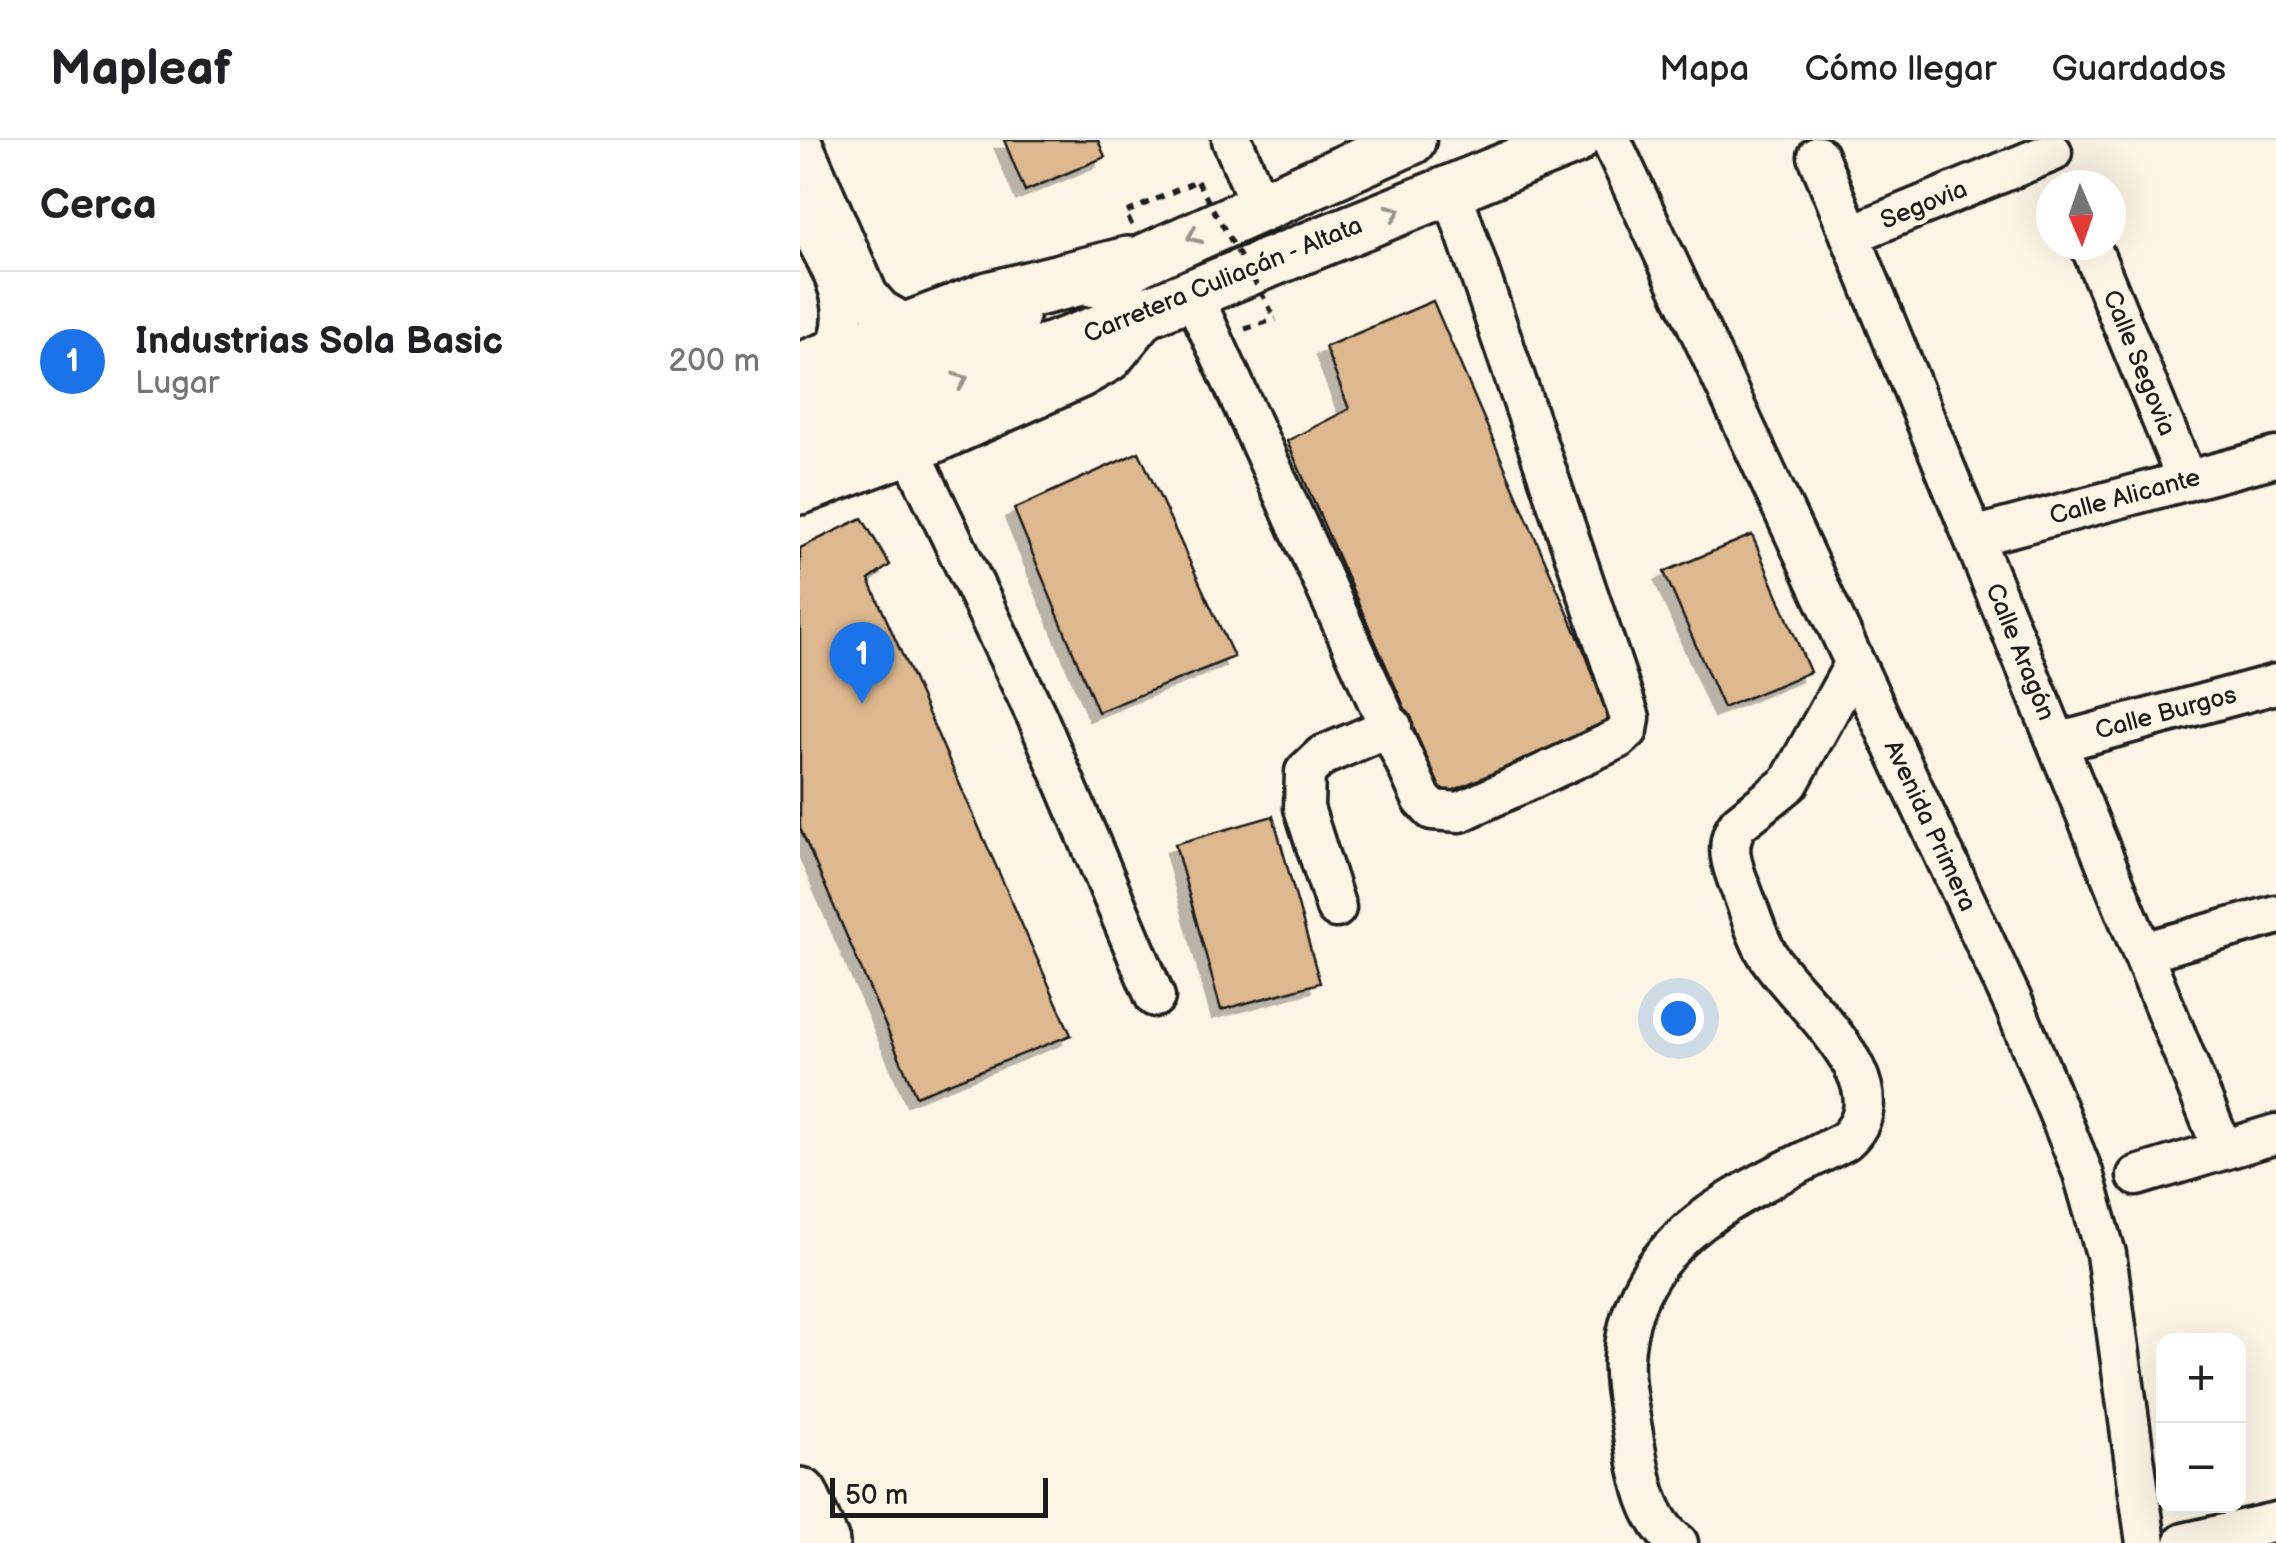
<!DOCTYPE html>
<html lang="es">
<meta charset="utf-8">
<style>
:root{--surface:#fff;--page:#f2f2f2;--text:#202124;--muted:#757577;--line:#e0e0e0;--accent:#1a73e8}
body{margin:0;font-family:"Balsamiq Sans",sans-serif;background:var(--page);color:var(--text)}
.controls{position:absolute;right:30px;bottom:30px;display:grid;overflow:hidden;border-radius:20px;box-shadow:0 10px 40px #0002}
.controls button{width:90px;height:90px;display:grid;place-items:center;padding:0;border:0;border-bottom:2px solid var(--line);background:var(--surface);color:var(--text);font:50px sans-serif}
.compass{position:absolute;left:1236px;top:30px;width:90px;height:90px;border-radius:50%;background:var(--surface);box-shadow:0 10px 40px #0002;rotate:178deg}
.scale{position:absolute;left:30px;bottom:25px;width:218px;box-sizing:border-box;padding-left:10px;border:5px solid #1c1c1c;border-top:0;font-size:28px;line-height:35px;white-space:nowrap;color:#1c1c1c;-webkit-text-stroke:8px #fcf5e5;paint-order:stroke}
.you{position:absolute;left:878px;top:878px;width:35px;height:35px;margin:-25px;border:8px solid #fff;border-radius:50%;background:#1a73e8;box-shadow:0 0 0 15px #1a73e833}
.badge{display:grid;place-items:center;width:65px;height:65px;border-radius:50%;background:var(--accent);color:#fff;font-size:32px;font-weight:700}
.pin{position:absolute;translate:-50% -82px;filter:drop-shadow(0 2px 5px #0008)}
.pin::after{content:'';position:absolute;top:52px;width:35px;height:30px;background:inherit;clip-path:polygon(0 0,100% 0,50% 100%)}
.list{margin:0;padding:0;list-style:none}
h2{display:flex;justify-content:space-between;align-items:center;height:130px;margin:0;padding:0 40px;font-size:42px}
h2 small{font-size:32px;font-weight:400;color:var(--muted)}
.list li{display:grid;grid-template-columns:65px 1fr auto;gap:30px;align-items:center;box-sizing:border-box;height:180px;padding:0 40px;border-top:2px solid var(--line)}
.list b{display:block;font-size:38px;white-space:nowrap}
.list p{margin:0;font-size:32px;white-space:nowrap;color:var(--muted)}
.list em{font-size:32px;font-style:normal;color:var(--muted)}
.map{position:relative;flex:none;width:1476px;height:1403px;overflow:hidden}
header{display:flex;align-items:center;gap:60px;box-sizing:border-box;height:140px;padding:0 50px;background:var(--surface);border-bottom:2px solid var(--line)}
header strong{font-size:48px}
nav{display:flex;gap:55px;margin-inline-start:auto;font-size:35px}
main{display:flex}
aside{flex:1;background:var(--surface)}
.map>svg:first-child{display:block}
.building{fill:#ddb88f;stroke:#1c1c1c;stroke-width:2.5;filter:url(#shadow)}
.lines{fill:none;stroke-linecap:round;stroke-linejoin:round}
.minor-casing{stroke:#1c1c1c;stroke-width:45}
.major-casing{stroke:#1c1c1c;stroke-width:55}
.highway-casing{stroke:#1c1c1c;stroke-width:62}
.path{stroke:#1c1c1c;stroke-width:5;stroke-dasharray:8 8;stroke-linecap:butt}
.minor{stroke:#fcf5e5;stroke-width:38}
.major{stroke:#fcf5e5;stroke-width:48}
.highway{stroke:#fcf5e5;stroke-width:55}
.path-bridge{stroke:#1c1c1c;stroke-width:5;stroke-dasharray:8 8;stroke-linecap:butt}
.oneway{stroke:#97938b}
.labels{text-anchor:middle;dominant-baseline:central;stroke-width:9;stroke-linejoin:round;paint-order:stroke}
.street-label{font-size:25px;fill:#1c1c1c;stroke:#fcf5e5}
</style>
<header>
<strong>Mapleaf</strong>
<nav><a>Mapa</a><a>Cómo llegar</a><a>Guardados</a></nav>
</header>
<main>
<aside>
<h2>Cerca<small></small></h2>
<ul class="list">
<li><span class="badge">1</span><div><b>Industrias Sola Basic</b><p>Lugar</p></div><em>200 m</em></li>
</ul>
</aside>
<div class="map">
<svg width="1476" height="1403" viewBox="0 0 1476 1403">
<defs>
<filter id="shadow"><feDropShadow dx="-9" dy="9" stdDeviation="0" flood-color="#0004"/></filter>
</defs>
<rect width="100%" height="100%" fill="#fcf5e5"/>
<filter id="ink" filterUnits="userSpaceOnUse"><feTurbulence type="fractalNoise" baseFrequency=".01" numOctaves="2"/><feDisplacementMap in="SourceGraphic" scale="20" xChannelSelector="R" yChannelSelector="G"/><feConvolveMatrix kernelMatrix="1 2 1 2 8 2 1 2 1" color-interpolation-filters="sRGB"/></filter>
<g filter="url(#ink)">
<!-- building -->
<path class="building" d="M 204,0 L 298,0 L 305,17 L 225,51 Z
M 633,161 L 814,580 L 643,655 L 487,301 L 549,269 L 525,207 Z
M 339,312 L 434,517 L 298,572 L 214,369 Z
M 62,378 L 90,425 L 69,440 L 271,895 L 116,956 L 0,688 L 0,408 Z
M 952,395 L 1010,532 L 923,568 L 864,432 Z
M 473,676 L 520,843 L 421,870 L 375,704 Z"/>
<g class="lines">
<defs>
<path id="minor" d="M 1,0 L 68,155 L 81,170 L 110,187
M 432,0 L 461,67
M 811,0 L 1215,867 L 1283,1033 L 1306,1114 L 1346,1403
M 1018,16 L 1422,1008
M 0,68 C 22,116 66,169 28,220
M 1050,95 L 1252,12
M 1290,105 L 1387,341
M 392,153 L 622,659 L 632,670 L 660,672 L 818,599 L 828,590 L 830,578 L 651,49
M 108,306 L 238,579 L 355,857
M 1173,397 L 1476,317
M 1257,603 L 1476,544
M 536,768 L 504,668 L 505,632 L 522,616 L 592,586
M 1343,812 L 1476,775
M 1337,1036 L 1476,994
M 878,1403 C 847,1381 840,1336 834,1301 C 830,1274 822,1244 824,1217 C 833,1092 948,1051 1045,1001 C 1106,947 1002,866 971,820 C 957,800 950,772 941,749 C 932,727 923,703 939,683 L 989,643 L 1054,525
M 1384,1403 L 1476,1382"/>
<path id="major" d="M 293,142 L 611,0
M 0,267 L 214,177
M 0,308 L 153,243 L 337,176 L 774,0"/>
<path id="highway" d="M 0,231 L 189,160 L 328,125
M 0,346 L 108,306 L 276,231 L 306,214 L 337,176
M 0,1356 L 21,1403"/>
</defs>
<!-- minor casing -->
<use href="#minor" class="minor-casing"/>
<!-- major casing -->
<use href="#major" class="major-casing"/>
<!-- highway casing -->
<use href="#highway" class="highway-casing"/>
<!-- path -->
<path class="path" d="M 332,85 L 325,73 L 397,41
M 445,189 L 476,179"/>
<!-- minor -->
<use href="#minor" class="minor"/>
<!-- major -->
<use href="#major" class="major"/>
<!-- highway -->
<use href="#highway" class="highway"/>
<!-- path-bridge -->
<path class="path-bridge" d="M 397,41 L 476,179"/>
</g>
<!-- one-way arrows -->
<defs><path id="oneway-chevron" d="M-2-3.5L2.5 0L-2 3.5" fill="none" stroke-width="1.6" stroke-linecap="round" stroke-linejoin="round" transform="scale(2.5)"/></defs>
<g class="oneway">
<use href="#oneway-chevron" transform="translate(594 72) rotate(-22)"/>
<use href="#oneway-chevron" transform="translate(394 96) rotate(156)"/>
<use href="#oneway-chevron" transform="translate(161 240) rotate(-21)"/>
</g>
</g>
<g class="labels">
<!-- street labels -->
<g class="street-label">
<text transform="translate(1124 65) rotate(-22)">Segovia</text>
<text transform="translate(423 140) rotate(-22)">Carretera Culiacán - Altata</text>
<text transform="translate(1339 223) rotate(68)">Calle Segovia</text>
<text transform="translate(1325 357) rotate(-15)">Calle Alicante</text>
<text transform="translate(1220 512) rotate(68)">Calle Aragón</text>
<text transform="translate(1366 573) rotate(-15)">Calle Burgos</text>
<text transform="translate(1130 686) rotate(65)">Avenida Primera</text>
</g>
</g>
</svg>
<div class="controls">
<button>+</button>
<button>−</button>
</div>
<svg class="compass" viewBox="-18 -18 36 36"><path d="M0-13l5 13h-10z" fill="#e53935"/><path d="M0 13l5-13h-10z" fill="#757577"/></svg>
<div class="scale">50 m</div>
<div class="you"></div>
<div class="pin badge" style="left:62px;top:564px">1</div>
</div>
</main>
